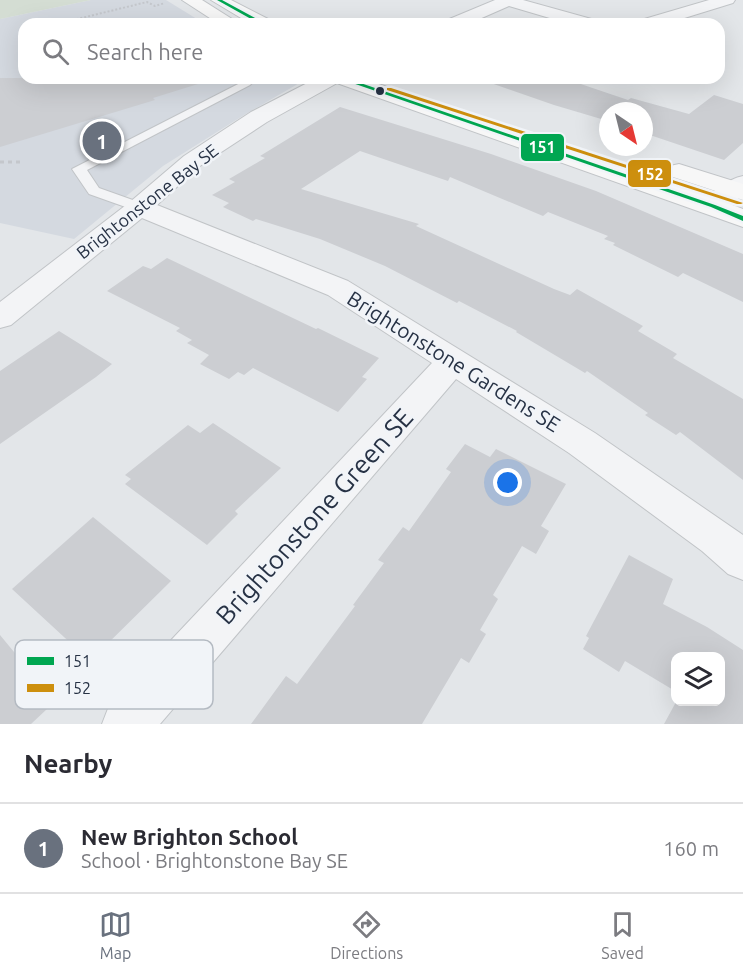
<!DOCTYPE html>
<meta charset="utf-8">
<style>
:root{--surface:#fff;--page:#f7f7f7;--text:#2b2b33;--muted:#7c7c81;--line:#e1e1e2;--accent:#69717e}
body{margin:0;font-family:Ubuntu,sans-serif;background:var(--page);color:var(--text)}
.controls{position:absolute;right:18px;bottom:18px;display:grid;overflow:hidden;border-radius:12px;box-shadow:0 6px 24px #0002}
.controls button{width:54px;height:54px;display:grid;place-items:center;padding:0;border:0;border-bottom:2px solid var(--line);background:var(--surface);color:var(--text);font:30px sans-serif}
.compass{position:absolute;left:599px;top:102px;width:54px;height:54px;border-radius:50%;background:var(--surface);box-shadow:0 6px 24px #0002;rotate:145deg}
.you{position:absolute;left:508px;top:483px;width:21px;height:21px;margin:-15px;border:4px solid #fff;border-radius:50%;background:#1a73e8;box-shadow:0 0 0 9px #1a73e833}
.badge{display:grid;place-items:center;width:39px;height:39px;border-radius:50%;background:var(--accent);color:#fff;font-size:20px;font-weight:700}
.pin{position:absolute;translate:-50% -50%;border:3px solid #fff;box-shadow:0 2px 6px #0006}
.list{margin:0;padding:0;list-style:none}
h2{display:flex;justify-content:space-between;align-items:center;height:78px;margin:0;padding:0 24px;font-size:26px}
h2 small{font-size:20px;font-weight:400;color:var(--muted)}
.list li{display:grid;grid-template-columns:39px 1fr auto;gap:18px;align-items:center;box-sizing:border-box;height:90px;padding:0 24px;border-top:2px solid var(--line)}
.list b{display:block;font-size:22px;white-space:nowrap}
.list p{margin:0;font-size:20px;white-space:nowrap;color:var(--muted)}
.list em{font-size:20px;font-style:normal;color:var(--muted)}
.icon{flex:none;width:33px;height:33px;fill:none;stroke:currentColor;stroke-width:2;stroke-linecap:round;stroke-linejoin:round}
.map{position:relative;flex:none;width:743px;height:724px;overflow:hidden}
.search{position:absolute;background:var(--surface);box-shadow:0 6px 24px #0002;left:18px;right:18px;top:18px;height:66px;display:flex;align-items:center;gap:15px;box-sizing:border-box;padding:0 21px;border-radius:18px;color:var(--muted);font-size:22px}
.sheet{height:168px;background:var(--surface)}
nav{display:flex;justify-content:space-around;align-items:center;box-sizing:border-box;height:84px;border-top:2px solid var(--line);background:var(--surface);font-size:16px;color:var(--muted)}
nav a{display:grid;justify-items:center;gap:3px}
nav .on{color:var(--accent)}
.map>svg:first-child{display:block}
.built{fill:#d4d9e0}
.green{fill:#d4ddd3}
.building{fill:#ccced2}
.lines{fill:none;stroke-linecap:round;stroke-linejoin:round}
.lane-casing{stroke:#c1c4c7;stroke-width:2}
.street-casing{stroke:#c1c4c7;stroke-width:2}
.secondary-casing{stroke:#c1c4c7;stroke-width:2}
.path-far1{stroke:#c4c7cc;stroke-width:2;stroke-dasharray:2 2;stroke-linecap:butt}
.path{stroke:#c4c7cc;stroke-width:3;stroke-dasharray:4 4;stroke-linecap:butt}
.lane{fill:#f3f4f6;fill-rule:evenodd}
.street{fill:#f3f4f6;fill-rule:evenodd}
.secondary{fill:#f7f7f7;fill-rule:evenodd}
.bus-1-casing{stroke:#f1f4f8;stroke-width:5}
.bus-2-casing{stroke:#f1f4f8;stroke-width:5}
.bus-1{fill:#00a651;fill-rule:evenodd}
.bus-2{fill:#cd8f0e;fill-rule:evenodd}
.bus-dot{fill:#273245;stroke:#f1f4f8;stroke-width:2}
.labels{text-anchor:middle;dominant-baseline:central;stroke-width:5;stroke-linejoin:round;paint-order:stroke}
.far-street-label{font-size:18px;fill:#273245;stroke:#f1f4f8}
.street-label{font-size:21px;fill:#273245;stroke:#f1f4f8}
.near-street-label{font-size:26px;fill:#273245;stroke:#f1f4f8}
.key{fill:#f1f4f8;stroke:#b4bac2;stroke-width:1.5}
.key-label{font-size:16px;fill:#273245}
.line-badge{stroke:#f1f4f8;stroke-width:2}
.badge-label{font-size:16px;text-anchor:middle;font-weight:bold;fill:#fff}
</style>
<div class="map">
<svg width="743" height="724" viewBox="0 0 743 724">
<rect width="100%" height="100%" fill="#e3e6e9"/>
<!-- built -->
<path class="built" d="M 91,0 L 166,0 L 205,24 L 24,24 L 24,78 L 301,78 L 301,80 L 296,85 L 244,115 L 163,166 L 74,239 L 0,223 L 0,19 Z"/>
<!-- green -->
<path class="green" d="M 0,0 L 91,0 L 0,19 Z"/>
<!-- building -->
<path class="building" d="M 0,78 L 197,78 L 198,84 L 153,98 L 155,100 L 0,147 Z
M 488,78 L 563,78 L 628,100 L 631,98 L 689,114 L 714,95 L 743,104 L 743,143 L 724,160 L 644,133 L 644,111 L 608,111 L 608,121 L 554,105 L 488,82 Z
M 340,107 L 491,154 L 596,191 L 743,254 L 743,302 L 683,273 L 678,277 L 613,245 L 615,243 L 604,239 L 608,236 L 548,212 L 543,216 L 450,177 L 448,181 L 360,151 L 301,189 L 419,224 L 416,226 L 554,289 L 570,295 L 577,289 L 643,326 L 638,331 L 677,354 L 673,358 L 743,399 L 743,480 L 680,432 L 676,435 L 645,415 L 648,413 L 587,371 L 585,373 L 516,332 L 517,331 L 459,301 L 457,303 L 385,266 L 320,239 L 256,219 L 253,221 L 223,207 L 229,203 L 212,195 L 235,182 L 229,179 L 265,158 L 260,156 Z
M 167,258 L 316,329 L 318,328 L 379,358 L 362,377 L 367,379 L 338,412 L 253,368 L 244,375 L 238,372 L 229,379 L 200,364 L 209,355 L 187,343 L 192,340 L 176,331 L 180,328 L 107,291 L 143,266 L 151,269 Z
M 59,331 L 112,364 L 96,377 L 0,444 L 0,371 Z
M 213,423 L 281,468 L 235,511 L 238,514 L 207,545 L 125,484 L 131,479 L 125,475 L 188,425 L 200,433 Z
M 465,444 L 490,457 L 496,449 L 566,484 L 541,526 L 549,531 L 536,554 L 522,546 L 493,595 L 498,599 L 480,630 L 486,634 L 469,663 L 461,658 L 422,724 L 251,724 L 286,676 L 297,684 L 355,606 L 353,605 L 384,563 L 378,560 L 403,527 L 409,531 L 451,472 L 446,469 Z
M 93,517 L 171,581 L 90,661 L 12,589 Z
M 629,555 L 673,579 L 663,604 L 707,627 L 743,650 L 743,724 L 664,724 L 676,702 L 720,702 L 720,657 L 675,657 L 675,691 L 625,661 L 619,672 L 583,649 L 589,638 L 586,636 Z
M 0,635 L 33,675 L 24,682 L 47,709 L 31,724 L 0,724 Z"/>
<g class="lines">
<defs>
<path id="lane" d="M 246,80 L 252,83 L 250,85 L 87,170 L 99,188 L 144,204 L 146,207 L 144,210 L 134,210 L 89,194 L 72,169 Z"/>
<path id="street" d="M 495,0 L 523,0 L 595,20 L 598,24 L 570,24 L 509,6 L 468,24 L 444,24 L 447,20 Z
M 709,0 L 735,0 L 733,3 L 665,24 L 638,24 L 641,20 Z
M 317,78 L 342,78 L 339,82 L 267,122 L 200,166 L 157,205 L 348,281 L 595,433 L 743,535 L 743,580 L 728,574 L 702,551 L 569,453 L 456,379 L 160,724 L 102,724 L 109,706 L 432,363 L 328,295 L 142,218 L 11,325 L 0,328 L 0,302 L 130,202 L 184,156 L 251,112 Z
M 743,176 L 743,195 C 730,205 721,216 704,211 L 700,206 C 709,193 728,179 743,176 Z"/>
<path id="secondary" d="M 182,0 L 202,0 L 240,24 L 219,24 Z
M 211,0 L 231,0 L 270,20 L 273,24 L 251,24 Z
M 331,78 L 361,78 L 722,201 L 743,209 L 743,227 L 334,82 Z
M 679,164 L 743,184 L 743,200 L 670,176 L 667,171 L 670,166 Z"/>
</defs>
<!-- lane casing -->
<use href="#lane" class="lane-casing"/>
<!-- street casing -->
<use href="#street" class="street-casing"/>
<!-- secondary casing -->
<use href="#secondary" class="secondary-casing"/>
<!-- path-far1 -->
<path class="path-far1" d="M 57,24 L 147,2 L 155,6 L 165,3"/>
<!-- path -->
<path class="path" d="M 0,162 L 21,162"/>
<!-- lane -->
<use href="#lane" class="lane"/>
<!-- street -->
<use href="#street" class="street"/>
<!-- secondary -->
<use href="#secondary" class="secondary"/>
<defs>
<path id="bus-1" d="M 217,0 L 222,0 L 266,24 L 260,24 Z
M 338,78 L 346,78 L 715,205 L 743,216 L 743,221 L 711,207 Z"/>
<path id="bus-2" d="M 387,88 L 391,88 L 743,203 L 741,204 L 737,204 L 387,90 Z"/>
</defs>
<!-- bus-1 casing -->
<use href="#bus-1" class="bus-1-casing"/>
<!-- bus-2 casing -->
<use href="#bus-2" class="bus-2-casing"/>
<!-- bus-1 -->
<use href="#bus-1" class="bus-1"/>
<!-- bus-2 -->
<use href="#bus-2" class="bus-2"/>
</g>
<!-- markers -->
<circle class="bus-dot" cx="380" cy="91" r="5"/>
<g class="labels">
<!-- far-street labels -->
<g class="far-street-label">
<text transform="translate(147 201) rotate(-38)">Brightonstone Bay SE</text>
</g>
<!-- street labels -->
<g class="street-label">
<text transform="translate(454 361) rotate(32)">Brightonstone Gardens SE</text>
</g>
<!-- near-street labels -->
<g class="near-street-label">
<text transform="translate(314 516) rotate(-48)">Brightonstone Green SE</text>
</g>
</g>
<!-- legend -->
<rect x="15" y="640" width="198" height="69" rx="9" class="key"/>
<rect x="27" y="657" width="27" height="8" fill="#00a651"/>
<rect x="27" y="684" width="27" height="8" fill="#cd8f0e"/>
<g class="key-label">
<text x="64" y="667">151</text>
<text x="64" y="694">152</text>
</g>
<g class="line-badge">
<rect x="520" y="133" width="45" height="29" rx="6" fill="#00a651"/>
<rect x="627" y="159" width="45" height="29" rx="6" fill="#cd8f0e"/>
</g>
<g class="badge-label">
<text x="542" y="153">151</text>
<text x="650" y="180">152</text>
</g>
</svg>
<div class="controls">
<button><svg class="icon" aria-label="layers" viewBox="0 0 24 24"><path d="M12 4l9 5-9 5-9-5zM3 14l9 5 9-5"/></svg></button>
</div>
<svg class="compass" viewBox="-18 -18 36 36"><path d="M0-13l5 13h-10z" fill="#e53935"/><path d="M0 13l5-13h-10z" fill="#7c7c81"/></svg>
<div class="you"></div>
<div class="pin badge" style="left:102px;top:141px">1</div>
<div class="search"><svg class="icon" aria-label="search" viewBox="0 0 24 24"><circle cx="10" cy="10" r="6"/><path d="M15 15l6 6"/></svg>Search here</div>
</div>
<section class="sheet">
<h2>Nearby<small></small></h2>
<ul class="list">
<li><span class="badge">1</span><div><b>New Brighton School</b><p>School · Brightonstone Bay SE</p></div><em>160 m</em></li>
</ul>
</section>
<nav>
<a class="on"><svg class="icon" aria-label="map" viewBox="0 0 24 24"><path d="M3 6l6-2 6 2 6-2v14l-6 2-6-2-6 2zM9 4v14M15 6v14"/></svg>Map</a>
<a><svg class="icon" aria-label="directions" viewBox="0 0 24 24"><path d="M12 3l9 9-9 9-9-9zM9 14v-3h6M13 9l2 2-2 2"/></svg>Directions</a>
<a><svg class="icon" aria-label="saved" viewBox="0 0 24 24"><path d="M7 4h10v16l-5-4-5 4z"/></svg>Saved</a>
</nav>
